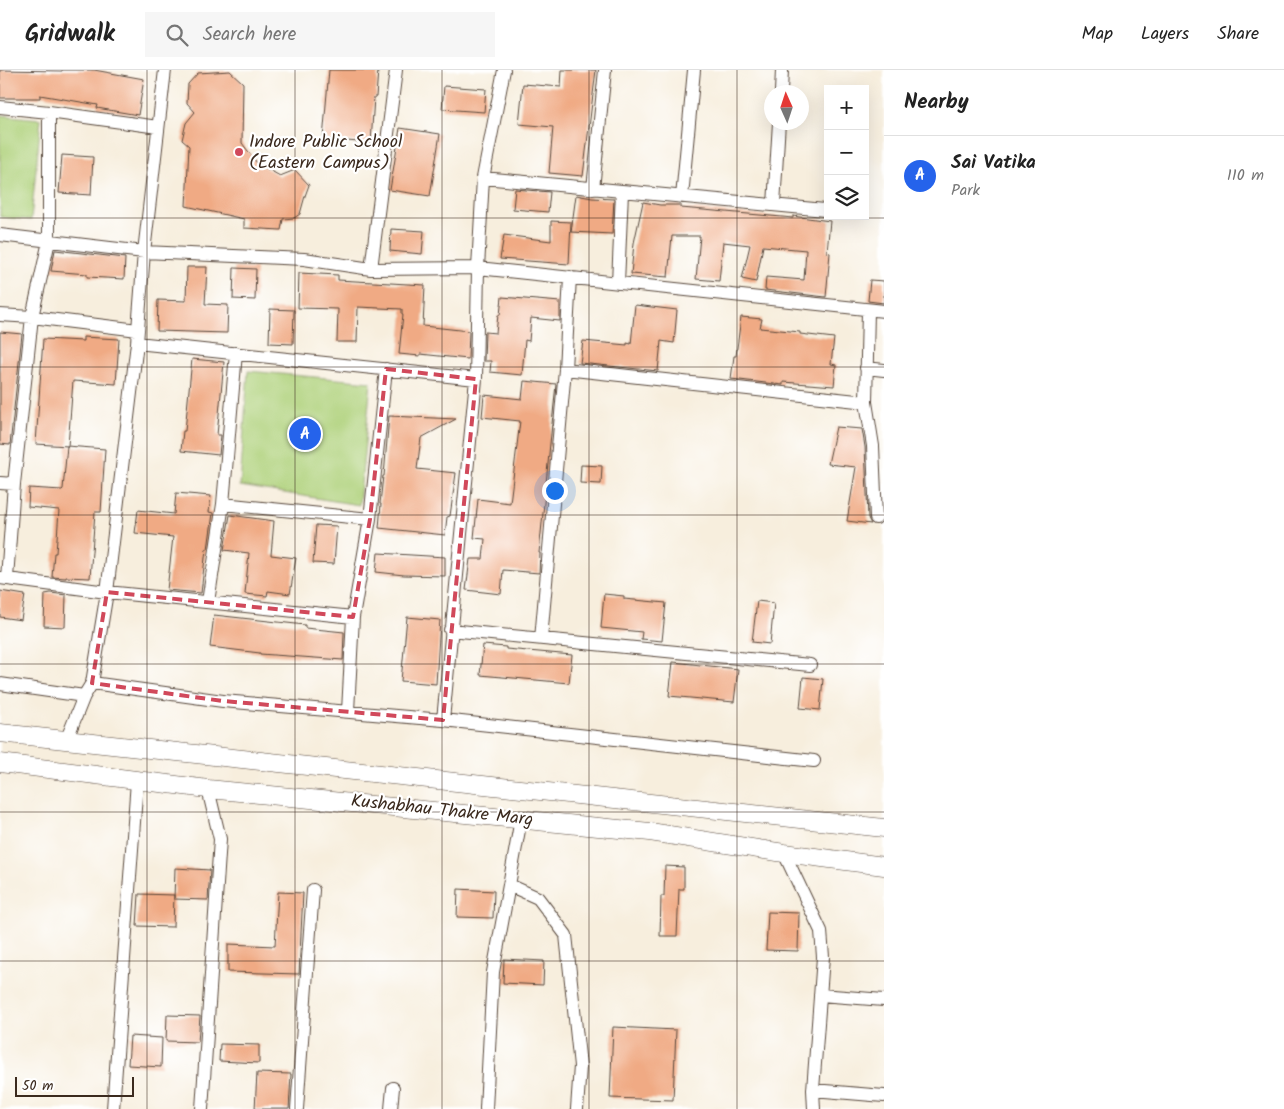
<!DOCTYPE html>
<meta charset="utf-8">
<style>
:root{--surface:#fff;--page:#f6f6f6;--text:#222;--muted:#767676;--line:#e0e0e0;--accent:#2563eb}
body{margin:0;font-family:Kalam,sans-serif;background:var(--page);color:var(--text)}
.controls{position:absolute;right:15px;top:15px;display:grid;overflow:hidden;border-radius:0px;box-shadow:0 5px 20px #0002}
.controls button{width:45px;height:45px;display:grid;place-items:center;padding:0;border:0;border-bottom:1px solid var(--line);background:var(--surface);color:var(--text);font:25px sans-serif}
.compass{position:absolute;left:764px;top:15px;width:45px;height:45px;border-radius:50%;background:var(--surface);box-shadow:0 5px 20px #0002;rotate:357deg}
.scale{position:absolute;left:15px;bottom:12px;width:119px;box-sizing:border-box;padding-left:5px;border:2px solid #3b2a1e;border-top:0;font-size:14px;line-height:18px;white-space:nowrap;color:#3b2a1e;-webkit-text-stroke:4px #fff;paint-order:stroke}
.you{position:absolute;left:554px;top:420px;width:18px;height:18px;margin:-12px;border:4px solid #fff;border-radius:50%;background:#1a73e8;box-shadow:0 0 0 8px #1a73e833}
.badge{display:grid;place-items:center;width:32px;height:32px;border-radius:50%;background:var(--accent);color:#fff;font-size:16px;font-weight:700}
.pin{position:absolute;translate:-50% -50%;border:2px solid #fff;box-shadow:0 1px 5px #0006}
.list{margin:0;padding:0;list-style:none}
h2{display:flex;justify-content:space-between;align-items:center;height:65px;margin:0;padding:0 20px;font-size:21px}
h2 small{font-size:16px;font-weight:400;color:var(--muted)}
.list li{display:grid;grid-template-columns:32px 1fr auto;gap:15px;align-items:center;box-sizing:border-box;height:80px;padding:0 20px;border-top:1px solid var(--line)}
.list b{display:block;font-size:19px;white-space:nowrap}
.list p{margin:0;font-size:16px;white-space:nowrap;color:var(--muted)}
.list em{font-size:16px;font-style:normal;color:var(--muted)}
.icon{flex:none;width:28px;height:28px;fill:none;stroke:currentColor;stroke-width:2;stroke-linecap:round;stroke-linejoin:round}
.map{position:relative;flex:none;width:884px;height:1039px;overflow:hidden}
header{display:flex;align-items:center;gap:30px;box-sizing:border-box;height:70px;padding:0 25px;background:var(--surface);border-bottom:1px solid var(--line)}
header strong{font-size:24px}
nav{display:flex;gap:28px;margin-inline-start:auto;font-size:18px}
.search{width:350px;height:45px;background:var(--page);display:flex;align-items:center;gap:12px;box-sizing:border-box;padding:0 18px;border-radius:0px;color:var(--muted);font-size:19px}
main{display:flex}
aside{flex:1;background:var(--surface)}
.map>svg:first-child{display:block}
.green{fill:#add078;stroke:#747d4b}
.building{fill:#f0aa84}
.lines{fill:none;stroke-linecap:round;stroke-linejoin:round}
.minor-casing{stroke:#57473b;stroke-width:14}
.secondary-casing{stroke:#57473b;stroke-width:19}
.minor{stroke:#fff;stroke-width:12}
.secondary{stroke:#fff;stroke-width:18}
.marked{fill:none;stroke:#d1495b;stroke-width:4;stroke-dasharray:10 6;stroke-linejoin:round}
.grid{fill:none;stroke:#3b2a1e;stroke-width:1;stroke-opacity:0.55}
.poi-dot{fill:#d1495b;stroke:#fff;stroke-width:2}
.labels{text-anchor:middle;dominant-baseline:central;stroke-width:4.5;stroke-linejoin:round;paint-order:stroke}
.poi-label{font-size:18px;fill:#3b2a1e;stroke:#fff;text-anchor:start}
.street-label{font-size:18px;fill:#3b2a1e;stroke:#fff}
</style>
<header>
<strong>Gridwalk</strong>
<div class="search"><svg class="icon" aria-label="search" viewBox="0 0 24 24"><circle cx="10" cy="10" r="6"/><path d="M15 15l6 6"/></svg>Search here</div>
<nav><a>Map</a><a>Layers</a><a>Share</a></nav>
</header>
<main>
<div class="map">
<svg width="884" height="1039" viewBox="0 0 884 1039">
<rect width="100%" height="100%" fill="#fff"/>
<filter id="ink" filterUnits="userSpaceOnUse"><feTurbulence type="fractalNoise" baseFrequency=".02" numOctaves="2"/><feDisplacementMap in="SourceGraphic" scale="10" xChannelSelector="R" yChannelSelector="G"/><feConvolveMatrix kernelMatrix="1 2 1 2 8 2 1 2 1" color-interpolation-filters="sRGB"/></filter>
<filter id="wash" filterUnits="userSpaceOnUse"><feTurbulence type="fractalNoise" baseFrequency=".0096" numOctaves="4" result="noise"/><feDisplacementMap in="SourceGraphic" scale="20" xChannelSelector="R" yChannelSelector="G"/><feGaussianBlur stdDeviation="1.12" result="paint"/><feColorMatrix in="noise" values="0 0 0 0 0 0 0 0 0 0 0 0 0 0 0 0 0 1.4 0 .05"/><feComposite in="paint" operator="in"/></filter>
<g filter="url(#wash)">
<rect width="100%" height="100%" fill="#f7eedd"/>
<!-- green -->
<path class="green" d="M 0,45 L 41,49 L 31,150 L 0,147 Z
M 248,301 L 371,312 L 359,435 L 240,416 Z"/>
<g id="blocks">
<!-- building -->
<path class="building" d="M 0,0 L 62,1 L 62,0 L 94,0 L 144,9 L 138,45 L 97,38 L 98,35 L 40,25 L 40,28 L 0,28 Z
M 329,0 L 378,0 L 376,27 L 374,27 L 371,73 L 323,69 Z
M 562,0 L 596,0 L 583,106 L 549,103 L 553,57 L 519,54 L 523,14 L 561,17 Z
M 230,1 L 243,13 L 242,73 L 257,93 L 280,106 L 295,100 L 309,115 L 305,126 L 300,144 L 294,148 L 283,149 L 281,160 L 244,158 L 244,149 L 186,136 L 189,76 L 182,70 L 186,53 L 195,42 L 187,33 L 188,14 L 198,3 Z
M 444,16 L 486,19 L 484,42 L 442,39 Z
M 400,58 L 440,64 L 430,126 L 390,120 Z
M 62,85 L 93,87 L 91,125 L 59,123 Z
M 515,119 L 550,122 L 548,142 L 513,139 Z
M 576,125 L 592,128 L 614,129 L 612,164 L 571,162 Z
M 643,132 L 660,135 L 681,135 L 681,138 L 793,148 L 793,146 L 830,151 L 827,182 L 830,183 L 826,227 L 765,220 L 766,207 L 804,210 L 806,180 L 763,176 L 756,212 L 742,209 L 750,175 L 723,172 L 719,211 L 696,209 L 700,166 L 672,166 L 668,207 L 631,204 L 634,173 Z
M 551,151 L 571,152 L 569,194 L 500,189 L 504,165 L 551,171 Z
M 391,159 L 424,161 L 422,184 L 390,181 Z
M 55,180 L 125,188 L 124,209 L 87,207 L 87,204 L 51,201 Z
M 187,197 L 207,197 L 205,234 L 228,235 L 227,263 L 157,261 L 158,230 L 186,231 Z
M 234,198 L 256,199 L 255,230 L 233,229 Z
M 299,203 L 338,205 L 338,210 L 425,215 L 423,256 L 469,261 L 468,289 L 420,284 L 420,286 L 399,284 L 403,244 L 402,244 L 402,239 L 358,237 L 357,272 L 337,272 L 338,239 L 298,238 Z
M 870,210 L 884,211 L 884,233 L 868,231 Z
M 502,227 L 560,232 L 560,251 L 531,248 L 529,271 L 525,270 L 522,305 L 490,302 L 491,291 L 484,291 L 485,262 L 496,263 L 498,245 L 500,245 Z
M 635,235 L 677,240 L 674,273 L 661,271 L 658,301 L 580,293 L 583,271 L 627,275 L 627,273 L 631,274 Z
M 270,239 L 294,240 L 293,274 L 269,273 Z
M 741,247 L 762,249 L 760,258 L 800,262 L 800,264 L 834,268 L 831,294 L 836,295 L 834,316 L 783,312 L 783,315 L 731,309 L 734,286 L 736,286 Z
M 0,262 L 22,264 L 10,375 L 0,374 Z
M 83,267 L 119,269 L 116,314 L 73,311 L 68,376 L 36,374 L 43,269 L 83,271 Z
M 192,289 L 224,292 L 217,365 L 221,365 L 219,385 L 181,381 L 183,361 L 185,361 Z
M 524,311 L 556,314 L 539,483 L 540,483 L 539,503 L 503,500 L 501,524 L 466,520 L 470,489 L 483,489 L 485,469 L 474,468 L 478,429 L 510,433 L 520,351 L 482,347 L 484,325 L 522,329 Z
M 389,346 L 456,349 L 421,368 L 417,399 L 456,403 L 450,446 L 447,447 L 445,465 L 379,458 L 381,434 L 380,434 L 383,406 L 384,406 Z
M 836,357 L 862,359 L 865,377 L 868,448 L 871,454 L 847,451 L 856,397 L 828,394 Z
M 67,376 L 105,379 L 101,442 L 95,442 L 90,508 L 66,507 L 66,508 L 52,507 L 54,483 L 56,483 L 59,440 L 28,437 L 29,418 L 62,420 L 63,419 Z
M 581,395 L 602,396 L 601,414 L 580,413 Z
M 176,423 L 211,426 L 209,442 L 213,443 L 208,479 L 206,479 L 201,523 L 167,520 L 173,467 L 135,463 L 138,440 L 174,444 Z
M 230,445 L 274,451 L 271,485 L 296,488 L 290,524 L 268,521 L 267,526 L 245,524 L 249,483 L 224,480 Z
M 316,455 L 337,456 L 334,494 L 313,493 Z
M 378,483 L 445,487 L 445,506 L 404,505 L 376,502 Z
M 0,521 L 25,525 L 21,550 L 0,547 Z
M 51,523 L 66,525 L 65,557 L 44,556 L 45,524 Z
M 604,524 L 624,526 L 624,529 L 666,533 L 662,571 L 641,569 L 642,562 L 601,558 Z
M 757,531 L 774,533 L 770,574 L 752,572 Z
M 214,545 L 305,555 L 305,558 L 344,562 L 343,590 L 260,584 L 260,583 L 210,577 Z
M 407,547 L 440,550 L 436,614 L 401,611 Z
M 483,575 L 506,577 L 506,579 L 572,585 L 569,613 L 480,605 Z
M 673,592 L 738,599 L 734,632 L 669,626 Z
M 803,607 L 823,609 L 820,640 L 800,638 Z
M 665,796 L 684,797 L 684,819 L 679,819 L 677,866 L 660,866 L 661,826 L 664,826 Z
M 175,798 L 210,800 L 208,830 L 174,829 Z
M 458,819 L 494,821 L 493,848 L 457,847 Z
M 278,822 L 303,823 L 299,904 L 228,902 L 228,874 L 275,876 Z
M 139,824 L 174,825 L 173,857 L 137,856 Z
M 768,842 L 799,843 L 798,881 L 766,880 Z
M 504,889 L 544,891 L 543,915 L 503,913 Z
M 167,945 L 200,946 L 198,972 L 166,971 Z
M 613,957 L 676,960 L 673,1030 L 610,1028 Z
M 130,966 L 162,968 L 161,997 L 128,995 Z
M 220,974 L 259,975 L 259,993 L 219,991 Z
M 257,1003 L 291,1004 L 289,1039 L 255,1039 Z"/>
</g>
</g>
<g filter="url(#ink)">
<use href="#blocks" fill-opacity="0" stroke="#57473b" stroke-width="1"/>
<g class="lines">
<defs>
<path id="minor" d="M 781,22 L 782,0
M 0,37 L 49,42 L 158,57
M 483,108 L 825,140
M 593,119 L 605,0
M 682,127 L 694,0
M 774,135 L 779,52
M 0,165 L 144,182 L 304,189 L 371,199 L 478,198 L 884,241
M 371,199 L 396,0
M 618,213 L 622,122
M 0,245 L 32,247 L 138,260
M 137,273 L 476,309 L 478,198 L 483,108 L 504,0
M 866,298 L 884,300
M 565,299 L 866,332 L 873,376 L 876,448
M 866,332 L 868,240
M 0,413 L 14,414
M 223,434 L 370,449
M 0,508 L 107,522 L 353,547
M 7,508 L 14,414 L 32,247 L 49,171 L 49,42
M 208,532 L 223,434 L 236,283
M 450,560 L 810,595
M 541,569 L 565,299 L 570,207
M 92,613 L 223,631 L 443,650 L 476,309
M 0,614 L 84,626
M 348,641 L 353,547 L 370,449 L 386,299
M 443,650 L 814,691
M 66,671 L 84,626 L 92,613 L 107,522 L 137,273 L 144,182 L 165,0
M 521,749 L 509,815 L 538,828 L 566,865 L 580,996 L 577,1039
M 784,783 L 821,861 L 823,887 L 813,1020 L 814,1039
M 820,925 L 884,930
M 813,1020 L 884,1026
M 113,1039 L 137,711
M 202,1039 L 220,769 L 208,719
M 297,1039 L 313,820
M 391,1039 L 393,1018
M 486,1039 L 493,902 L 509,815"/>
<path id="secondary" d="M 0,663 L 884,758
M 0,693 L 208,719 L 650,762 L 784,783 L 884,796"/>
</defs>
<!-- minor casing -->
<use href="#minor" class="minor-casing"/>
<!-- secondary casing -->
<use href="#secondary" class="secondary-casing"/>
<!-- minor -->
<use href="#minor" class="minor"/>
<!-- secondary -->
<use href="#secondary" class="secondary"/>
</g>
</g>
<!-- marked area -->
<path class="marked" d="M 386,299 L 476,309 L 443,650 L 223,631 L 92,613 L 107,522 L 353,547 L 370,449 Z"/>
<!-- grid -->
<path class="grid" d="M 147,0 L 147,1039M 295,0 L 295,1039M 442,0 L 442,1039M 589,0 L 589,1039M 737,0 L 737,1039M 0,148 L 884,148M 0,297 L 884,297M 0,445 L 884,445M 0,594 L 884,594M 0,742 L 884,742M 0,891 L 884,891"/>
<!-- markers -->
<circle class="poi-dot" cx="239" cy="82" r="5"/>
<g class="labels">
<!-- poi labels -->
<g class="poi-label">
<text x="249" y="72">Indore Public School<tspan x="249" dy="21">(Eastern Campus)</tspan></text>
</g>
<!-- street labels -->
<g class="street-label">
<text transform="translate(442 741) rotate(6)">Kushabhau Thakre Marg</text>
</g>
</g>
</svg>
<div class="controls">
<button>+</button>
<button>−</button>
<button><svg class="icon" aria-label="layers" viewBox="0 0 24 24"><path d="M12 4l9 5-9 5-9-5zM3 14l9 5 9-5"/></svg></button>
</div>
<svg class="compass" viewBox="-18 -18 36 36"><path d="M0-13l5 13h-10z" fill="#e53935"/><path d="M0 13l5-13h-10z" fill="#767676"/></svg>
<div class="scale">50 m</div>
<div class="you"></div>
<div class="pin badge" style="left:305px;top:364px">A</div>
</div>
<aside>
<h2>Nearby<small></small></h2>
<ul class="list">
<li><span class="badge">A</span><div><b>Sai Vatika</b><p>Park</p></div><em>110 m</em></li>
</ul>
</aside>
</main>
